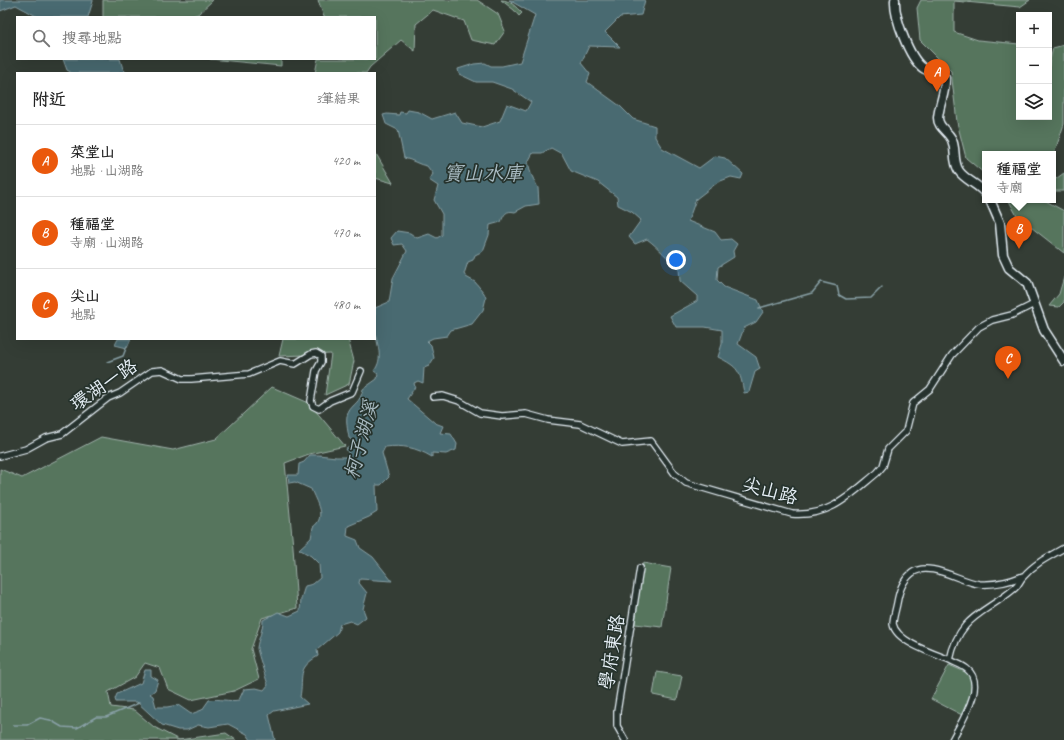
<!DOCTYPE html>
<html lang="zh-TW">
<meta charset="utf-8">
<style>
:root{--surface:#fff;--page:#f2f2f2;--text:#222;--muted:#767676;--line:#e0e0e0;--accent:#ea580c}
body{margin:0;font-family:Caveat,"LXGW WenKai TC",sans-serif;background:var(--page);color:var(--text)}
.controls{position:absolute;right:12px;top:12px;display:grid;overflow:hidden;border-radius:0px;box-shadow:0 4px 16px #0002}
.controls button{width:36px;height:36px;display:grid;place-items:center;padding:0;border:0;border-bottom:1px solid var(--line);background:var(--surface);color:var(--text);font:20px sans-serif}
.you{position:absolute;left:676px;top:260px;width:14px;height:14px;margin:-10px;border:3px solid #fff;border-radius:50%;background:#1a73e8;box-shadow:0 0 0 6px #1a73e833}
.badge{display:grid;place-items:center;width:26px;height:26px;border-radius:50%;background:var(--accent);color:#fff;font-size:13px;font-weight:700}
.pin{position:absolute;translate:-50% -33px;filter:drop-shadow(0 1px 2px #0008)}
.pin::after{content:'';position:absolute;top:21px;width:14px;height:12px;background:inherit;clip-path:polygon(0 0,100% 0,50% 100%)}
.popup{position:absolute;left:982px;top:151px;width:74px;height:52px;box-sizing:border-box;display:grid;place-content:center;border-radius:0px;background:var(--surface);filter:drop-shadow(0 1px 3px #0005);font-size:13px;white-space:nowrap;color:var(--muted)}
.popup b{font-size:15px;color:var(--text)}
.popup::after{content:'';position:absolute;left:50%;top:100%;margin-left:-8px;border:8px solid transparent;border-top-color:var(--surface)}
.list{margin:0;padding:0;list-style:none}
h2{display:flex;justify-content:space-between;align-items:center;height:52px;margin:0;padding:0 16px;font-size:17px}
h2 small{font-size:13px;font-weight:400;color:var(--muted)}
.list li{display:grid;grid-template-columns:26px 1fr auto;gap:12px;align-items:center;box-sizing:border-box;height:72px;padding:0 16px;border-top:1px solid var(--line)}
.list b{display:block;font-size:15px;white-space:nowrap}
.list p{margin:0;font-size:13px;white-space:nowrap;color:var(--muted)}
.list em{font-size:13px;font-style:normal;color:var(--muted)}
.icon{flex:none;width:22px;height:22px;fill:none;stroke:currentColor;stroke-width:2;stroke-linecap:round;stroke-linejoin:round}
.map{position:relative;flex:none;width:1064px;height:740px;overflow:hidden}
.search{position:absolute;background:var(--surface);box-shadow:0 4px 16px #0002;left:16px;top:16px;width:360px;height:44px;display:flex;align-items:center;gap:10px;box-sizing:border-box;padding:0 14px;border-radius:0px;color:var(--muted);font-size:15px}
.panel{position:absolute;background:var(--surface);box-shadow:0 4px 16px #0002;left:16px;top:72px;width:360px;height:268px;border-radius:0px}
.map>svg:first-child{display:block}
.green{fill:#56745d;stroke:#9fb2aa}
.water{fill:#4a6b71;stroke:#89a1a7}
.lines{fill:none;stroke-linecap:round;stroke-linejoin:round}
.stream{stroke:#89a1a7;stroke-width:1.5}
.street-casing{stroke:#e8f1f8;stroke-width:8}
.secondary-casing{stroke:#e8f1f8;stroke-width:11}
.street{stroke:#26332d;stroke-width:5.5}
.secondary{stroke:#26332d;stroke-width:8}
.labels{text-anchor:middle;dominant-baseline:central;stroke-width:3.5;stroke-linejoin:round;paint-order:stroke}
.street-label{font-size:19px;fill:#e8f1f8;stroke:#26332d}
.water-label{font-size:20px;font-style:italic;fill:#a9bbc2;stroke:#26332d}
</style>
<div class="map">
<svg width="1064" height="740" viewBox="0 0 1064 740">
<rect width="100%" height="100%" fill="#343d35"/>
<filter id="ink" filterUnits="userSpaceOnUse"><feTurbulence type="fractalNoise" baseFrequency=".025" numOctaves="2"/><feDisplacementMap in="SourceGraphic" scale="8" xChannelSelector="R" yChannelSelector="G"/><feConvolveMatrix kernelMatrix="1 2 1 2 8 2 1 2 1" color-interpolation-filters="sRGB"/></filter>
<g filter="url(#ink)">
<!-- green -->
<path class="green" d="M 103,0 L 213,0 L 198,14 L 189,17 L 103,17 Z
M 318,0 L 477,0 L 498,14 L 505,31 L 495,45 L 471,40 L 464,21 L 433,10 L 416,24 L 415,51 L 401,40 L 370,67 L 366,73 L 315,73 L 318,59 L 375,59 L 375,17 L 324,17 Z
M 501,0 C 510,0 516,7 522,13 L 519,16 L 514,10 Z
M 921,0 L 1030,0 L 1020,7 L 954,1 L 954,32 L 978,40 L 1019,44 L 1019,117 L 1049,117 L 1049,64 L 1053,48 L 1064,45 L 1064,124 L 1053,157 L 1053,154 L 985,154 L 985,174 L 966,158 L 957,122 L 951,71 L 920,40 L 917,8 Z
M 210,59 L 281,59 L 281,66 Z
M 375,152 L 393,183 L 375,178 Z
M 1064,173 L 1064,191 L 1053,191 L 1053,181 Z
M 1044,200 L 1064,211 L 1064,253 L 1017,216 L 1009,201 Z
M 1064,277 L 1064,302 L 1059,307 L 1049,306 L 1059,294 Z
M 283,339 L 348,339 L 354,361 L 349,384 L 325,395 L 331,354 L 279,356 Z
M 272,387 L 309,403 L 345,446 L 309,454 L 285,463 L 293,547 L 297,608 L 262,618 L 251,649 L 259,679 L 234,691 L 191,700 L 168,689 L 160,668 L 145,663 L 135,677 L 108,692 L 111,707 L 134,710 L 154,727 L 179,740 L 226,733 L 236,740 L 0,740 L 0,469 L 22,478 L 101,437 L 173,450 L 216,439 Z
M 643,563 L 671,568 L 662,627 L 635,624 Z
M 949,665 L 972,675 L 976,691 L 964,716 L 931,699 Z
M 657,672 L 682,676 L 677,700 L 653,695 Z"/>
<!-- water -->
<path class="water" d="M 0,0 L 93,0 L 93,1 L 88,17 L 38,17 L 16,5 L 0,11 Z
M 509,0 L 645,0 L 641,15 L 620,17 L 605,32 L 620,47 L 589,46 L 581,63 L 590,74 L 587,82 L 620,106 L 633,119 L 655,126 L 655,137 L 662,148 L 699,168 L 715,156 L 725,158 L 743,174 L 741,179 L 731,177 L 718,182 L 696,199 L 688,221 L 715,232 L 721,240 L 731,239 L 737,244 L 733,251 L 734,257 L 718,267 L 717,280 L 724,287 L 758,300 L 763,312 L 756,322 L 744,328 L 738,344 L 756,357 L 760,369 L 755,372 L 749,392 L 744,393 C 740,370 738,367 718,357 L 722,344 L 722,330 L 705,327 L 676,327 L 670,316 L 697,301 L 697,296 L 680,281 L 679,269 C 669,260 658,247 647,239 L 635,244 L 629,237 L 641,220 L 632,212 L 618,205 L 617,197 L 598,182 L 571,171 L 562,154 L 551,148 L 542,153 L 533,153 L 528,162 L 531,174 L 538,188 L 539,204 L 526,206 L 515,212 C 506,210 504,214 501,222 L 490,225 L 489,235 L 483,251 L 475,255 L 473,260 L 468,262 L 464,274 L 466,277 L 475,282 L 484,293 L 486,298 L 483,310 L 472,324 L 451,330 L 447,336 L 433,338 L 427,341 L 431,345 L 434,358 L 429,366 L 424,368 L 423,383 L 418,381 L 414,383 L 415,387 L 407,399 L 435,423 L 443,426 L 440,433 L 451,434 L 457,444 L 456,450 L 446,454 L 432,453 L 432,457 C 415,447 403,445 385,447 L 382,453 L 389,477 L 381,485 L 376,485 L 377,512 L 369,517 L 348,526 L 347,536 L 357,540 L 360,548 L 373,557 L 392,581 L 360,579 L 359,583 L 367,593 L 363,609 L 366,617 L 357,624 L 350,621 L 340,624 L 338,632 L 317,650 L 318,656 C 296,669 304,676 300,697 L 308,704 L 274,711 L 269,715 L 275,740 L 251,740 L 247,734 L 228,724 L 209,727 L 198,725 L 187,730 L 178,730 L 162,725 L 137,702 L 116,702 L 115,699 L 117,694 L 141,683 L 145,670 L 151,670 L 151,676 L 158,680 L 155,690 L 150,694 L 153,696 L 156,707 L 167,707 L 178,705 L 191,714 L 202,710 L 209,700 C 220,698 228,702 239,700 L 244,689 L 256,688 L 264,690 L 268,685 C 266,678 257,651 257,648 C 258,639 263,630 263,620 L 278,612 L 289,616 L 300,611 L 301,599 L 305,586 L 313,584 L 320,578 L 319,564 L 311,556 L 299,549 L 311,538 L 313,527 C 327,517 316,502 311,489 L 295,482 L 289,483 L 288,475 L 298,475 L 299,464 L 304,462 L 310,455 C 322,454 333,458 345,457 L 349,454 L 346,449 L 353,445 L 354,442 L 349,438 C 348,431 345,420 348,413 C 353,403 360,404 363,389 L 377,379 L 378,374 L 374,371 C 384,358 377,345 375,331 C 374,323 375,316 375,308 L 389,302 L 393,278 L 407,251 L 402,244 L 394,245 L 391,238 L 397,231 L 410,233 L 417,238 L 429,234 L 437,238 L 442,235 L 442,214 L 434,200 L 438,186 L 429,180 L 433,174 L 427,166 C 419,165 413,160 404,158 L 398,130 L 386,124 L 383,115 L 387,114 L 399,115 L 400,112 L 406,113 L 408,110 L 419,112 L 432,119 L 455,112 L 462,123 L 482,127 L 500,121 L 507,104 L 526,111 L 531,102 L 512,89 L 492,82 L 476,82 L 459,74 L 458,69 L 474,64 L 485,63 L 491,66 L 502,66 L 520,62 L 535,15 Z
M 63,59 L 120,59 L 123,69 L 127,73 L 72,73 L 67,70 Z
M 118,339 L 131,339 L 127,348 L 115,345 Z"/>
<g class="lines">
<!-- stream -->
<path class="stream" d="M 759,308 L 812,293 L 821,282 L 837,286 L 839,295 L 846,299 L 871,298 L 882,287
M 107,362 L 123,356 L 127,346
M 13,725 L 27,725 L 40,718 L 50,720 L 62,727 L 77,728 L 96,717 L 106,717 L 139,703"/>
<defs>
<path id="street" d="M 433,397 L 443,396 L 459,401 L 480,413 L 502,416 L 526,414 L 548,420 L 580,424 L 622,444 L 651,441 L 675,474 L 686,483 L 792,514 C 830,517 850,495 877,473 L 883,466 L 888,449 L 906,431 L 913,403 L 930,389 L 952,355 L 979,327 L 992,320 L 1012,315 L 1034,304
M 0,456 L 26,449 L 46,438 L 62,434 L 108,398 L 120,393 L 152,371 L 162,370 L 182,379 L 191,379 L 249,374 L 280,361 L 295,364 L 311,354 L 316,353 L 321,356 L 321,362 L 316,371 L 311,401 L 313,406 L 319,409 L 330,401 L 352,392 L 361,371
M 1023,576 C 1009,582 995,585 979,584 C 961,582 929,560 912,573 C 902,581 899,592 897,603 C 896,609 893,617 893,624 C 896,642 935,654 950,660 C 959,615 985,614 1015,588 C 1019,585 1020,579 1024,576 C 1035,563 1050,556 1064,548
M 950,660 C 955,663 963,665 967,669 C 987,685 961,722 952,740
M 625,740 L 617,726 L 617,712 L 640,568"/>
<path id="secondary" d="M 895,0 C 894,17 909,58 923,68 C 930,73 939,71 945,78 C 946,92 939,104 938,118 C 938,127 947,131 951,138 C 957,148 952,161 959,171 C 965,180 978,184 985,193
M 990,200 L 1000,223 L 1003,255 L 1009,268 L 1027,283 L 1044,330 L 1064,361"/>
</defs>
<!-- street casing -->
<use href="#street" class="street-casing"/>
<!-- secondary casing -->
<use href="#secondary" class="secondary-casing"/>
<!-- street -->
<use href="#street" class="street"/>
<!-- secondary -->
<use href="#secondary" class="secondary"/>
</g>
</g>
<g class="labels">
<!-- street labels -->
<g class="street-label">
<text transform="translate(104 385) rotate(-34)">環湖一路</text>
<text transform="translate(770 491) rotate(15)">尖山路</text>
<text transform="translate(612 652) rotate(-81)">學府東路</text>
</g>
<!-- water labels -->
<g class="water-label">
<text x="483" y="173">寶山水庫</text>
<text transform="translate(361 440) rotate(-75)">柯子湖溪</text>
</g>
</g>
</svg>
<div class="controls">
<button>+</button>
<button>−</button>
<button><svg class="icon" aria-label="layers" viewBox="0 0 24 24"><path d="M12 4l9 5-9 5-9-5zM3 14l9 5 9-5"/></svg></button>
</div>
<div class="you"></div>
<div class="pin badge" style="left:937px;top:92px">A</div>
<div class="pin badge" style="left:1019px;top:249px">B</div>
<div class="popup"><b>種福堂</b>寺廟</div>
<div class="pin badge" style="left:1008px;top:379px">C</div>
<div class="search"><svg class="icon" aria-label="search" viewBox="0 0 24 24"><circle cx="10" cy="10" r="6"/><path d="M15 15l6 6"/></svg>搜尋地點</div>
<section class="panel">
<h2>附近<small>3筆結果</small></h2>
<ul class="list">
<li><span class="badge">A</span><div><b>菜堂山</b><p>地點 · 山湖路</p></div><em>420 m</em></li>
<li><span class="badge">B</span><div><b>種福堂</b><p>寺廟 · 山湖路</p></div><em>470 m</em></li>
<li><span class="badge">C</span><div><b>尖山</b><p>地點</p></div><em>480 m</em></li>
</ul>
</section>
</div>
